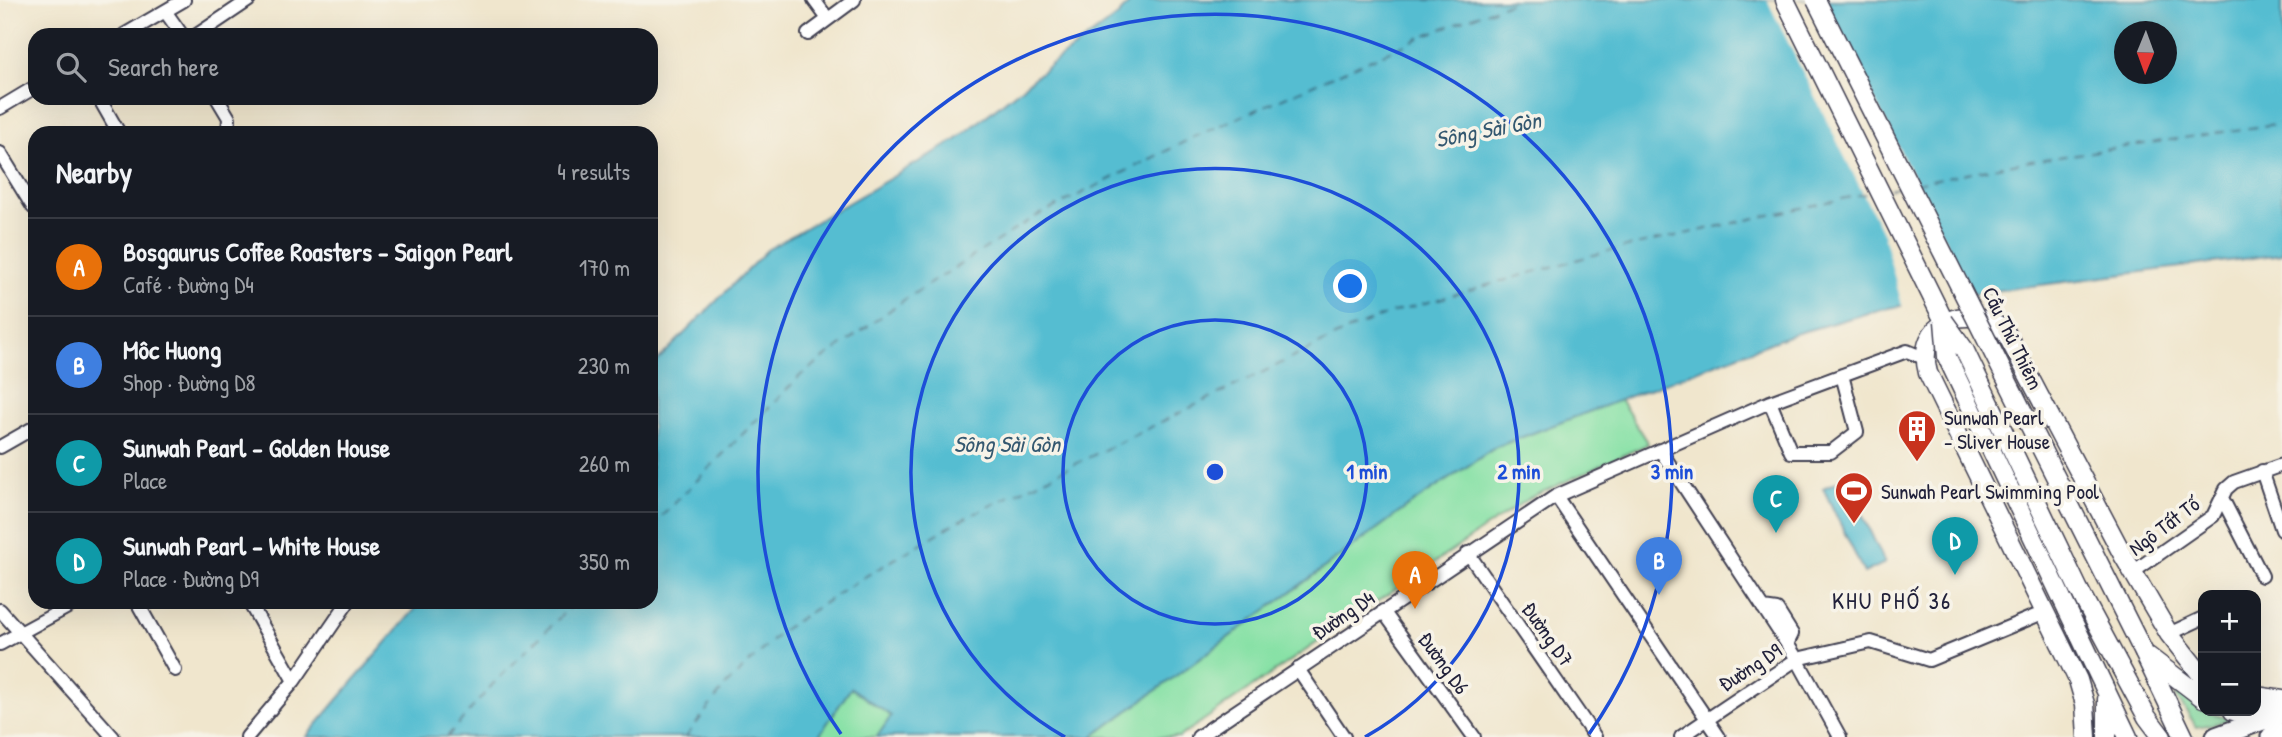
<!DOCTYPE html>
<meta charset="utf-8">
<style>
:root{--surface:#171b24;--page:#242831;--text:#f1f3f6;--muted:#9ea1a6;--line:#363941;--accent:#c8321e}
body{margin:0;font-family:"Patrick Hand",sans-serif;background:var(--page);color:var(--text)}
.controls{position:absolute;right:21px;bottom:21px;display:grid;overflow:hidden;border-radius:14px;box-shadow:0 7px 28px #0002}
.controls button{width:63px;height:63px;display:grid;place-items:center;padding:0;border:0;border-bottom:2px solid var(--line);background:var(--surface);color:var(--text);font:35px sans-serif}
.compass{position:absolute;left:2114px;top:21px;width:63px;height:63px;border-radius:50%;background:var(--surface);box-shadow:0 7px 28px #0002;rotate:181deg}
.you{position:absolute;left:1351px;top:287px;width:24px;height:24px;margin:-18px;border:5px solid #fff;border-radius:50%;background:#1a73e8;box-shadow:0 0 0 10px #1a73e833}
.badge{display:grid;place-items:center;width:46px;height:46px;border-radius:50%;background:var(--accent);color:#fff;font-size:23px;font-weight:700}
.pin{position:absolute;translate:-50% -58px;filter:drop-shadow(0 2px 4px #0008)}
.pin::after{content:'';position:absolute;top:37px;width:24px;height:21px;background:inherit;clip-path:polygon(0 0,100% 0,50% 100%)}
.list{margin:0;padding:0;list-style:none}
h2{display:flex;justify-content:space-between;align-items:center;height:91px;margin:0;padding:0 28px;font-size:30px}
h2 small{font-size:23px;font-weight:400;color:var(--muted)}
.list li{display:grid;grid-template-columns:46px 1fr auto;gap:21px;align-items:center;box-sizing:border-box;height:98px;padding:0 28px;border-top:2px solid var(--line)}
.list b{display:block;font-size:26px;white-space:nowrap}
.list p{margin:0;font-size:23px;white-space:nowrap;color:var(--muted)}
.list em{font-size:23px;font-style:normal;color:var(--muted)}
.icon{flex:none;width:38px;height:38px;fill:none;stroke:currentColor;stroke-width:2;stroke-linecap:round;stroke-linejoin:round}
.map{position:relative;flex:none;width:2282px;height:737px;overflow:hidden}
.search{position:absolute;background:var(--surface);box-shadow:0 7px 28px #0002;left:28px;top:28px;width:630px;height:77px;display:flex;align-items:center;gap:18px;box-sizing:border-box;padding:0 24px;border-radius:21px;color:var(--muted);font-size:26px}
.panel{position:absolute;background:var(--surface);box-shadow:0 7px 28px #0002;left:28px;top:126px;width:630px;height:483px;border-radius:21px}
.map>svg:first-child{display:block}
.green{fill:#87e1a6;stroke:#548270;stroke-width:2}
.water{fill:#54bdd1;stroke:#3b7086;stroke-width:2;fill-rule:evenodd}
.pier{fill:#f0e6cd}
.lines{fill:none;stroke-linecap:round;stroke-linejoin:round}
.ferry{stroke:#345870;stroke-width:2;stroke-dasharray:9 7;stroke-linecap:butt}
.street-casing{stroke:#413f51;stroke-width:16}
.secondary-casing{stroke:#413f51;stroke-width:21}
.primary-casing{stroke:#413f51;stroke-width:23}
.street{stroke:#fff;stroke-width:12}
.secondary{stroke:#fff;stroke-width:18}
.primary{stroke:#fff;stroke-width:19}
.secondary-bridge-casing{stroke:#413f51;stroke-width:21;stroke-linecap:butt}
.secondary-bridge{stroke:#fff;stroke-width:18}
.ring{fill:none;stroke:#1d4ed8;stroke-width:3.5}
.labels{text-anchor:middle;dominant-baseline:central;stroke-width:7;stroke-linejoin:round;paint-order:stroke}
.street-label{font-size:21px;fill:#22223b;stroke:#f7f3e8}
.poi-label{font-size:21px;fill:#22223b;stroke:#f7f3e8;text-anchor:start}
.water-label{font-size:23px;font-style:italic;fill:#345870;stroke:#f7f3e8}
.neighbourhood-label{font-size:23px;letter-spacing:2px;fill:#22223b;stroke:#f7f3e8}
.centre{fill:#1d4ed8;stroke:#f7f3e8;stroke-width:3.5}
.ring-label{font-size:21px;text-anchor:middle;font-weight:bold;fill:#1d4ed8;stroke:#f7f3e8;stroke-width:7;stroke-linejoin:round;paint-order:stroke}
</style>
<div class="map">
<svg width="2282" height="737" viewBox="0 0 2282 737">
<rect width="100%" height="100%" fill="#f7f3e8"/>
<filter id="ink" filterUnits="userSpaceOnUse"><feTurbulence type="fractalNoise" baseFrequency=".0143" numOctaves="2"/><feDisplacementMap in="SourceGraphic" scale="14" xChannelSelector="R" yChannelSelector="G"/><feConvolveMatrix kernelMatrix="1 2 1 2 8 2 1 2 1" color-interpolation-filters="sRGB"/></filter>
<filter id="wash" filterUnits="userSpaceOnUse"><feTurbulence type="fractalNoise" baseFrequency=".00686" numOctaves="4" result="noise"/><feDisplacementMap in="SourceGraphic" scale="28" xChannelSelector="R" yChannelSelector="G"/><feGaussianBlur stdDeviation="1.57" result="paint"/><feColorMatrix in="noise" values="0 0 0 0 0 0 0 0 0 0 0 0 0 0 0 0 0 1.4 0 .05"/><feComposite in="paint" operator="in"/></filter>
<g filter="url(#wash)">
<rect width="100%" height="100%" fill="#f0e6cd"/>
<!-- green -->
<path class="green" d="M 1620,399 L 1648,444 L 1529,498 L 1179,737 L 1092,737 L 1407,507 L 1496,447 Z
M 851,688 L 892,716 L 877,737 L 818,737 Z
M 2179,694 L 2203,711 L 2233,720 L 2197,727 L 2176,696 Z"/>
<!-- water -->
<path class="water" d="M 1132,0 L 2282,0 L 2282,254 L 1993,291 L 1882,309 L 1791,335 L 1496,447 L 1407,507 L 1092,737 L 877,737 L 891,716 L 851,688 L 818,737 L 306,737 L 421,602 L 651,602 L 651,367 L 767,250 L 956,140 L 1050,65 L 1118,16 ZM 2124,32 L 2166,32 L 2166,74 L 2124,74 Z
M 1845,478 L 1885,563 L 1864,573 L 1823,488 Z"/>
<!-- pier -->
<path class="pier" d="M 1767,0 L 1824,0 L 1974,297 L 1903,309 L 1883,234 Z"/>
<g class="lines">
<!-- ferry -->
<path class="ferry" d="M 1916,183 L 2018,163 L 2282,123
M 1889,189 L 1900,186
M 651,527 L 801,375 L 904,300 L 1035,217 L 1192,138 L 1428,34 L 1517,0
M 447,737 L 493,684 L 575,602
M 686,737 L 726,685 L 784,629 L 861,579 L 959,521 L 1347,331 L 1390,313 L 1604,252 L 1873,192"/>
</g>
</g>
<g filter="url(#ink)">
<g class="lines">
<defs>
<path id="street" d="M 814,0 L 828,19
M 165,11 L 182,35
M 808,34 L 854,0
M 124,35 L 184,0
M 197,35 L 249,0
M 99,98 L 119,133
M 217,98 L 229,118 L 228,133
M 0,108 L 35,87
M 0,153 L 33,207
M 1770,402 L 1791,452 L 1831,452 L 1857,432 L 1842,375
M 0,447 L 35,427
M 1660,450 L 1797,659 L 1840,737
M 2262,471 L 2282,530
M 1556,496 L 1719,737
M 2222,498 L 2262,576
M 1468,553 L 1595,737
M 2133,572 L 2213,516 L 2226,489 L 2234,482 L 2282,465
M 137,602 L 175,670
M 249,602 L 294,681
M 1763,608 L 1777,610 L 1792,634 L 1787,644
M 0,610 L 113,737
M 1383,611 L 1474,737
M 2169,634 L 2203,618
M 0,644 L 77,602
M 1298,669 L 1344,737
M 247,737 L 294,681 L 348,602
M 1198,737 L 1556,496 L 1770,402 L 1907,351 L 1924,358
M 1681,737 L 1797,659 L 1871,642 L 1929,660 L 2045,612"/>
<path id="secondary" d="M 1785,0 L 1944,321
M 2079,590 L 2147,717 L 2162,737
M 2067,609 L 2128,737
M 2144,653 L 2184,737
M 2148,656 L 2203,698
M 2256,696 L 2282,700
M 2233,711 L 2275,714
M 2087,737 L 2085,704 L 2078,680 L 1928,373 C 1914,321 1968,301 2005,331 L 2124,557 L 2169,634 L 2203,677
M 2107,737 L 2107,699"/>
<path id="primary" d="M 2216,737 L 2282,713
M 2271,737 L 2282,733"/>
</defs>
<!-- street casing -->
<use href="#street" class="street-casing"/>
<!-- secondary casing -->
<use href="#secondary" class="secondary-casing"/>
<!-- primary casing -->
<use href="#primary" class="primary-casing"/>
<!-- street -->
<use href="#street" class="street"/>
<!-- secondary -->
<use href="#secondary" class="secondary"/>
<!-- primary -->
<use href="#primary" class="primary"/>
<defs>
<path id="secondary-bridge" d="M 1816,0 L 2144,653
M 1944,321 L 1947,357 L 2067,609
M 1944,321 L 1964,349 L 2079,590"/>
</defs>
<!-- secondary-bridge casing -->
<use href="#secondary-bridge" class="secondary-bridge-casing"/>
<!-- secondary-bridge -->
<use href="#secondary-bridge" class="secondary-bridge"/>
</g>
</g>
<!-- distance rings -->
<g class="ring">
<circle cx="1215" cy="472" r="152"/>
<path d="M1065 737A304 304 0 1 1 1365 737"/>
<path d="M841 734A457 457 0 1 1 1589 734"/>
</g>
<!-- icons -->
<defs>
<symbol id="building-pin" viewBox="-11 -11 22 30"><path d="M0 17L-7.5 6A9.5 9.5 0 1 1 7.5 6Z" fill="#c8321e" stroke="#f7f3e8"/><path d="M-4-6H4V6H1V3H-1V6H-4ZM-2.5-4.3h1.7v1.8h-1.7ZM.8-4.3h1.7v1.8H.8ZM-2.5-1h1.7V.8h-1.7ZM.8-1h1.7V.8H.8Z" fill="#fff"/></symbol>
<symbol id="stadium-pin" viewBox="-11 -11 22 30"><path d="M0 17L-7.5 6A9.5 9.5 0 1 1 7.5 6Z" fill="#c8321e" stroke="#f7f3e8"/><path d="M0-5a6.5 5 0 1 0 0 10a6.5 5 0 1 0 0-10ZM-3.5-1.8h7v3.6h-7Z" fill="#fff"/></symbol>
</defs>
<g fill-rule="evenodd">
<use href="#building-pin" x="1895" y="407" width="44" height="60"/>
<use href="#stadium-pin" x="1832" y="469" width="44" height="60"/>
</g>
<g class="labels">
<!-- street labels -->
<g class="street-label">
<text transform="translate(2013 338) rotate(64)">Cầu Thủ Thiêm</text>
<text transform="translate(2164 526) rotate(-37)">Ngô Tất Tố</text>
<text transform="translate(1343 615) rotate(-34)">Đường D4</text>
<text transform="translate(1548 634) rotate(55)">Đường D7</text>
<text transform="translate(1444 663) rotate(54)">Đường D6</text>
<text transform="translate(1750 667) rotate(-33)">Đường D9</text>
</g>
<!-- poi labels -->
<g class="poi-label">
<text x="1944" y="417">Sunwah Pearl<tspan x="1944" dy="24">- Sliver House</tspan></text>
<text x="1881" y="491">Sunwah Pearl Swimming Pool</text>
</g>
<!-- water labels -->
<g class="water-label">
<text transform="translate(1488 129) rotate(-11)">Sông Sài Gòn</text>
<text x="1007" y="443">Sông Sài Gòn</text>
</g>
<!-- neighbourhood labels -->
<g class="neighbourhood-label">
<text x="1892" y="600">KHU PHỐ 36</text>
</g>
</g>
<circle cx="1215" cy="472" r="10" class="centre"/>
<g class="ring-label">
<text x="1367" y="479">1 min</text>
<text x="1519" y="479">2 min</text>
<text x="1672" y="479">3 min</text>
</g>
</svg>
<div class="controls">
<button>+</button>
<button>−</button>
</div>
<svg class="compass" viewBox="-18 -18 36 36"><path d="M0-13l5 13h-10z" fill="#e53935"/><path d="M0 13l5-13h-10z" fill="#9ea1a6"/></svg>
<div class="you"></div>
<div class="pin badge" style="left:1415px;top:609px;background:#e8710a">A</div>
<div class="pin badge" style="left:1659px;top:595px;background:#3f7fe0">B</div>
<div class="pin badge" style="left:1776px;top:533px;background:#0f9aa8">C</div>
<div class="pin badge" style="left:1955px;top:575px;background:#0f9aa8">D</div>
<div class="search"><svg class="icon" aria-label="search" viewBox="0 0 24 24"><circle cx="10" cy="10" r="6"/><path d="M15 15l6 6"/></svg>Search here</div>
<section class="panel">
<h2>Nearby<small>4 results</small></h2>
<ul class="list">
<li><span class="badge" style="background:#e8710a">A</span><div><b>Bosgaurus Coffee Roasters - Saigon Pearl</b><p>Café · Đường D4</p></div><em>170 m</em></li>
<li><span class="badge" style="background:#3f7fe0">B</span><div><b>Môc Huong</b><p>Shop · Đường D8</p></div><em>230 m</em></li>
<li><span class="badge" style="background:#0f9aa8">C</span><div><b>Sunwah Pearl - Golden House</b><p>Place</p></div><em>260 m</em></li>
<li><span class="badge" style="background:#0f9aa8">D</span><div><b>Sunwah Pearl - White House</b><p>Place · Đường D9</p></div><em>350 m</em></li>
</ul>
</section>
</div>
